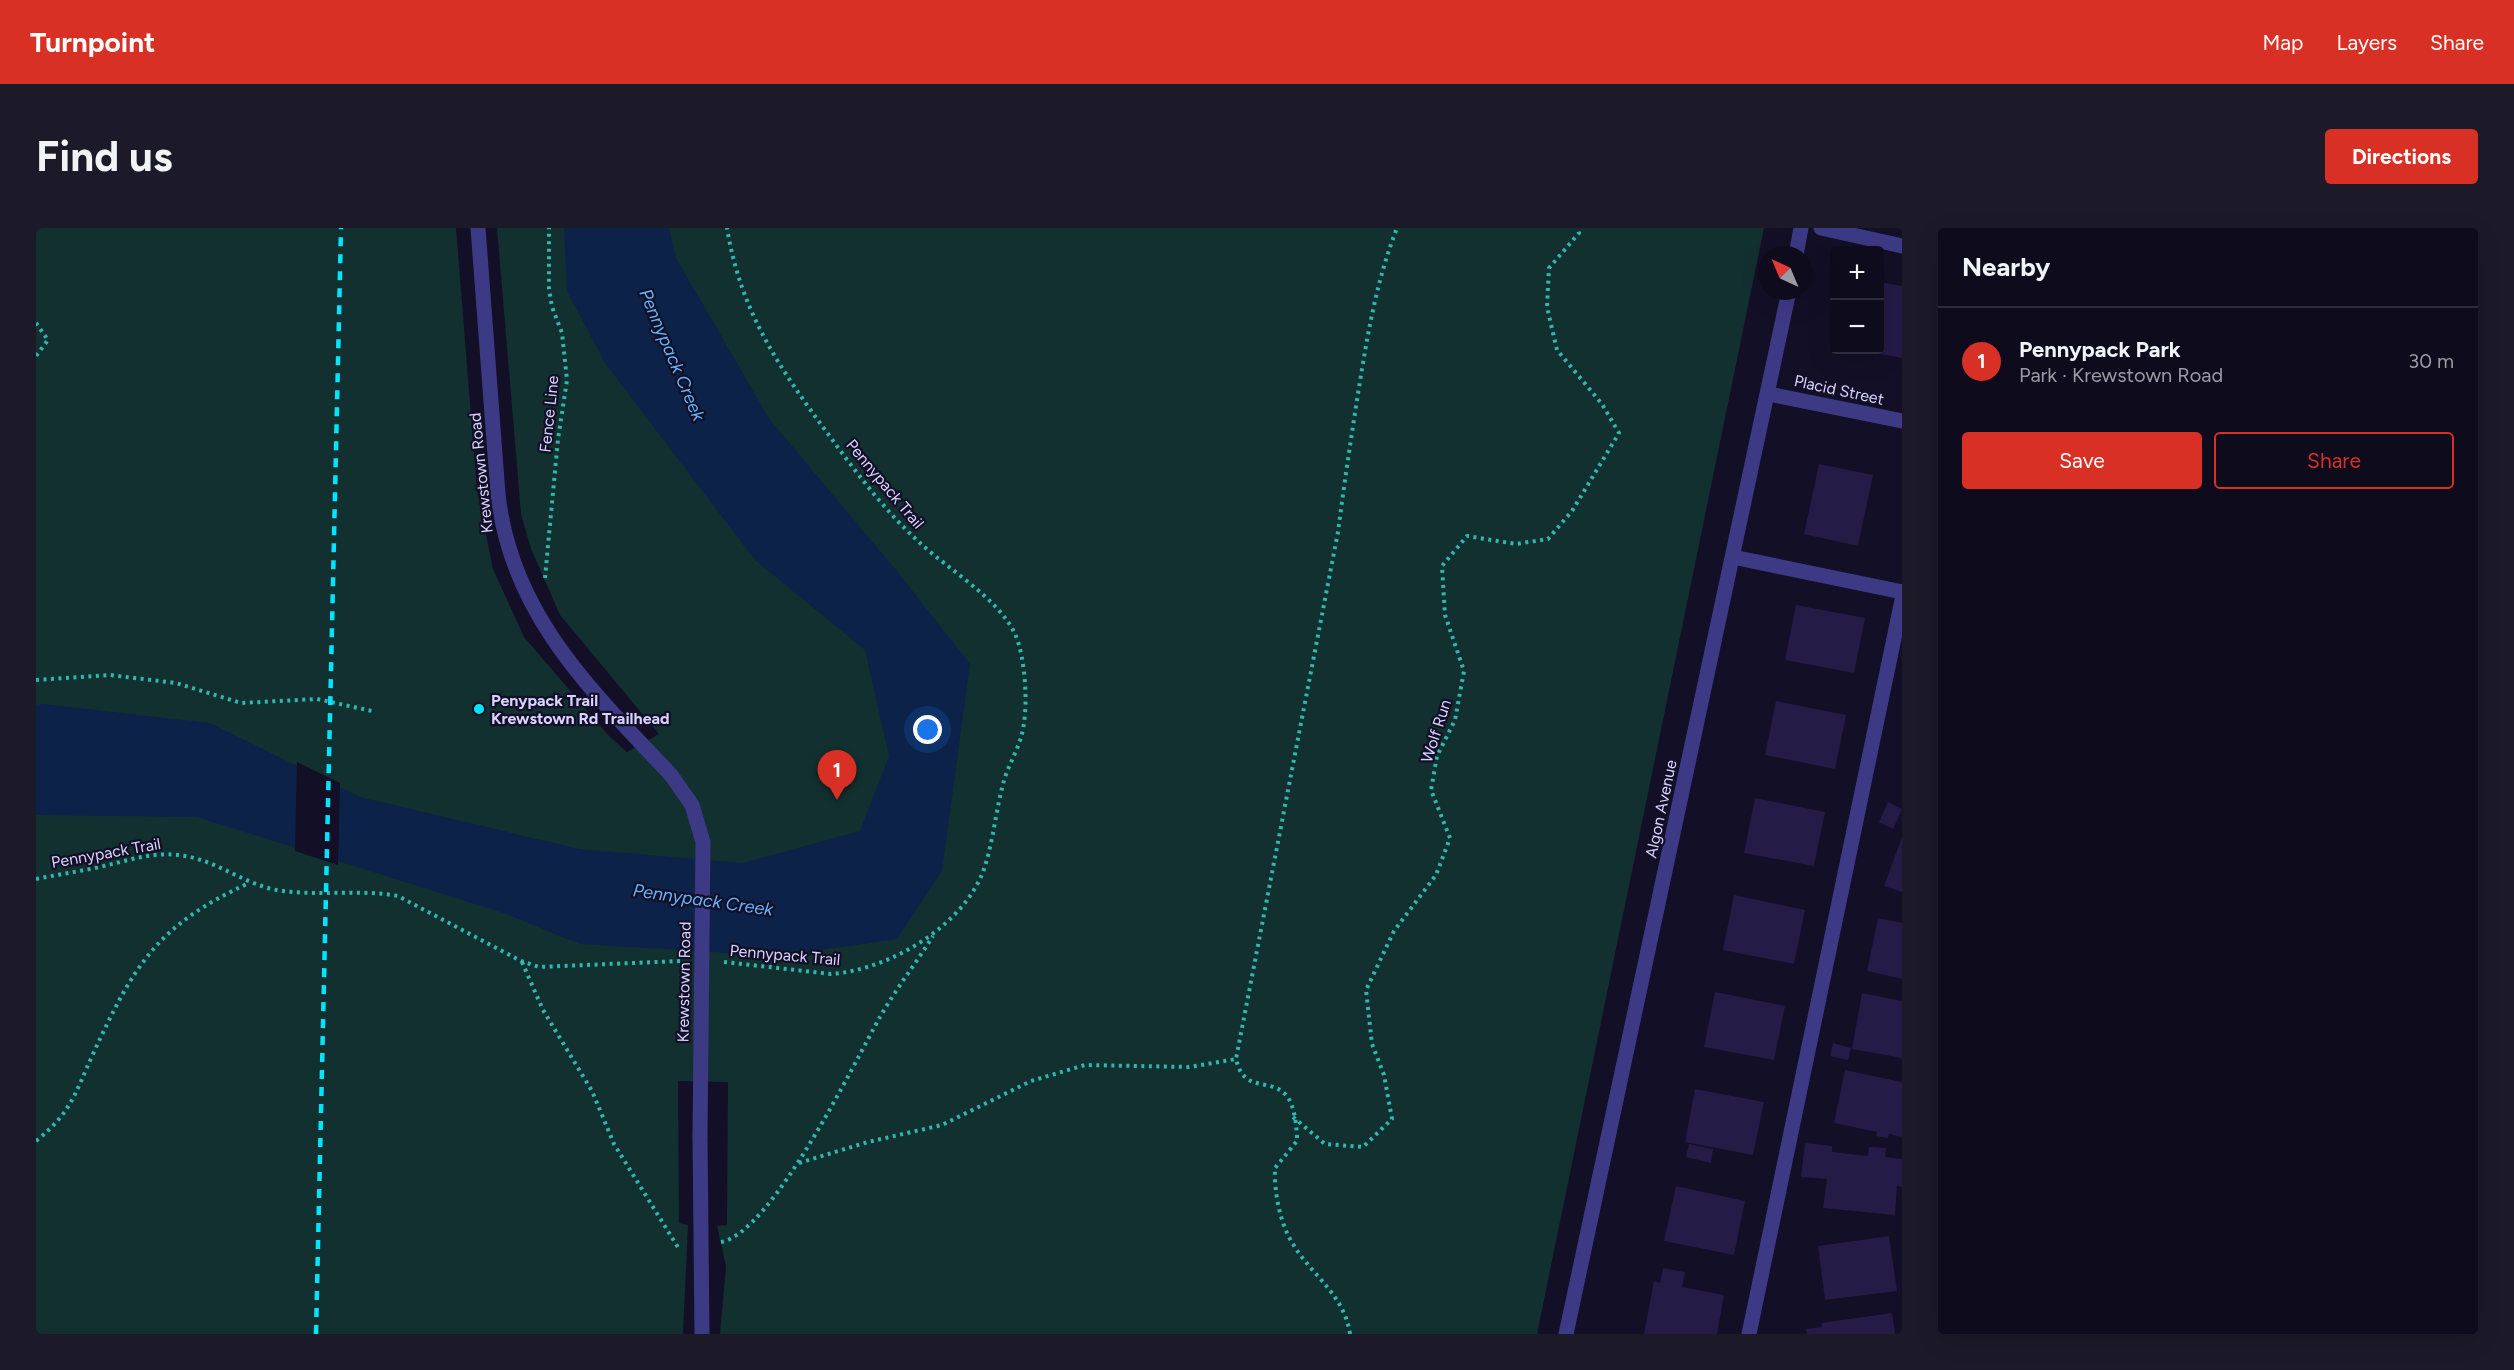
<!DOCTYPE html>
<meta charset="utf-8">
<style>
:root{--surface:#0e0b1c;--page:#1c1929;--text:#f1f3f6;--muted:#9b9ba3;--line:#2e2b3b;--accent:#d93025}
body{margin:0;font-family:Figtree,sans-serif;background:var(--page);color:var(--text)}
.controls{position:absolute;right:18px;top:18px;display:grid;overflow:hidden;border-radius:6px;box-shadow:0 6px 24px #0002}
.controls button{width:54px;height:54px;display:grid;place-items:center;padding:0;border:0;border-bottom:2px solid var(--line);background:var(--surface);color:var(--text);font:30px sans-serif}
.compass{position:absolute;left:1722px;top:18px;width:54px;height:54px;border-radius:50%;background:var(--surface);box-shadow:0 6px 24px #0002;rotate:316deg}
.you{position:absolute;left:892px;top:502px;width:21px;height:21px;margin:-15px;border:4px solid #fff;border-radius:50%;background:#1a73e8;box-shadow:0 0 0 9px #1a73e833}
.badge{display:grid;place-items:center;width:39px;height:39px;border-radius:50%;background:var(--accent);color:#fff;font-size:20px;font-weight:700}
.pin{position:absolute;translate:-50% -50px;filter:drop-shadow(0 2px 3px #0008)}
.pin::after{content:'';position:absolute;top:32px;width:21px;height:18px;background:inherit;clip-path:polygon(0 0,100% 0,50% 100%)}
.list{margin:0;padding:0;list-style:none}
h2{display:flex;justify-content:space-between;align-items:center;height:78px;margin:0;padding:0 24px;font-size:26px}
h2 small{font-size:20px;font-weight:400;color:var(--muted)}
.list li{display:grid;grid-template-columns:39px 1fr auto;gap:18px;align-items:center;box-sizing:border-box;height:108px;padding:0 24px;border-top:2px solid var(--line)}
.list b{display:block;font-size:22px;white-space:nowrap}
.list p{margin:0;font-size:20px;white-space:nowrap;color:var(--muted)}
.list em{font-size:20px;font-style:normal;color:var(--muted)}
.actions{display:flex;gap:12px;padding:18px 24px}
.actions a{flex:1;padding:14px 0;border:2px solid var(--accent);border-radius:6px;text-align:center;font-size:21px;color:var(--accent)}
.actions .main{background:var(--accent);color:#fff}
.map{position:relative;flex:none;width:1866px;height:1106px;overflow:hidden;border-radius:6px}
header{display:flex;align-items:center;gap:36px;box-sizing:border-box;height:84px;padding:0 30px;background:var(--accent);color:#fff}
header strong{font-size:28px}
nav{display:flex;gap:33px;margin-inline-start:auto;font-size:21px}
.intro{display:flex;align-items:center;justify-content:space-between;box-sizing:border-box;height:144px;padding:0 36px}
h1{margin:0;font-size:42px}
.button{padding:15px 27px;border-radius:6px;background:var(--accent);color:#fff;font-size:21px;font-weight:700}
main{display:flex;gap:36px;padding:0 36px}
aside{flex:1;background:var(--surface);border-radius:6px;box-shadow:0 6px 24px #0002}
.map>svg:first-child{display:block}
.green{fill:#12302f}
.water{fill:#0c2248}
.pier{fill:#130f26}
.building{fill:#241b47}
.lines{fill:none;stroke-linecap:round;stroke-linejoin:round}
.path{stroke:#2fb8b0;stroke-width:4;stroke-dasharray:3 4.5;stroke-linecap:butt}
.minor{stroke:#3d3a85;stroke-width:15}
.rail{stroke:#00e5ff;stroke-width:4.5;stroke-dasharray:9 8;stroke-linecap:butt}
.minor-bridge{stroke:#3d3a85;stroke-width:15}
.poi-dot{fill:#00e5ff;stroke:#130f26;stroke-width:2}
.labels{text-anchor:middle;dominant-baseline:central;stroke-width:4.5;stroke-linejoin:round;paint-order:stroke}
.street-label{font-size:16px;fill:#d9d4ff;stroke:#130f26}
.poi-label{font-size:16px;font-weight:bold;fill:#d9d4ff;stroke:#130f26;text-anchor:start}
.water-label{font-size:18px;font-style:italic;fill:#62b6ff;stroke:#130f26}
</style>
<header>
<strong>Turnpoint</strong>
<nav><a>Map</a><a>Layers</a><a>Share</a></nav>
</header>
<div class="intro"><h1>Find us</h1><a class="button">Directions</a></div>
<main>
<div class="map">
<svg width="1866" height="1106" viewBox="0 0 1866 1106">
<rect width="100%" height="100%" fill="#130f26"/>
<!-- green -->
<path class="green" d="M 0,0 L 420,0 L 441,262 L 457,341 L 488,409 L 573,508 L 591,524 L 623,506 L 524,387 L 495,321 L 485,286 L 461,0 L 1728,0 L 1501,1106 L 684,1106 L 690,1038 L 681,998 L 691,997 L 692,854 L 642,853 L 643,995 L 652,997 L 647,1106 L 0,1106 Z"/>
<!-- water -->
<path class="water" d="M 528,0 L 633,0 L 640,30 L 734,192 L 856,337 L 934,436 L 906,643 L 861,711 L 743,728 L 544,716 L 468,685 L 161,589 L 0,587 L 0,477 L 6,476 L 174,495 L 324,569 L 543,621 L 707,635 L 824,603 L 853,528 L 829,422 L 719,332 L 569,135 L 531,63 Z"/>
<!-- pier -->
<path class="pier" d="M 261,534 L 304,555 L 302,637 L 259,623 Z"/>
<!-- building -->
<path class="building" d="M 1844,54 L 1866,58 L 1866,130 L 1828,123 L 1844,122 Z
M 1783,236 L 1837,247 L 1822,318 L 1768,306 Z
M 1760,377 L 1829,390 L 1818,445 L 1749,432 Z
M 1740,473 L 1810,487 L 1799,541 L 1729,527 Z
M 1719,570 L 1789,584 L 1778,638 L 1708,625 Z
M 1852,574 L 1866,581 L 1857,601 L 1843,594 Z
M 1866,609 L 1866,664 L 1848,658 Z
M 1698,667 L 1769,682 L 1758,736 L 1687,722 Z
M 1842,690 L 1866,695 L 1866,751 L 1831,743 Z
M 1679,764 L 1749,778 L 1738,832 L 1668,819 Z
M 1826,765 L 1866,773 L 1866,830 L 1816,821 Z
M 1797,815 L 1815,820 L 1812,832 L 1794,828 Z
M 1809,842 L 1866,854 L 1866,909 L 1853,906 L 1852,910 L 1840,908 L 1841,904 L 1798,895 Z
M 1659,861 L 1728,874 L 1717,927 L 1649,914 Z
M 1769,915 L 1796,918 L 1796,924 L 1832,928 L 1833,919 L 1850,920 L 1849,929 L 1866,931 L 1866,959 L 1861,958 L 1859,987 L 1787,980 L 1791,951 L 1765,949 Z
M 1653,916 L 1677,921 L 1675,935 L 1650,929 Z
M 1640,958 L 1709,973 L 1698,1027 L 1628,1013 Z
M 1853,1008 L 1861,1063 L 1789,1072 L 1782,1018 Z
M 1627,1040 L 1649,1044 L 1646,1059 L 1688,1067 L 1681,1106 L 1608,1106 L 1618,1053 L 1624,1055 Z
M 1856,1085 L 1859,1106 L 1771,1106 L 1770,1101 L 1786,1099 L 1785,1095 Z"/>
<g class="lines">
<!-- path -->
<path class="path" d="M 0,95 L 12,112 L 0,128
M 509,350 L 522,211 L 531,152 L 526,105 L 516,79 L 513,61 L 513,0
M 0,452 L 74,447 L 140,455 L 205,475 L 281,471 L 336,483
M 0,651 C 20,647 39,644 59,640 C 93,633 122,620 158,630 C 189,638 214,659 247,663 C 285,668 324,661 362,668 L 485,733 L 503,739 L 644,733
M 486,734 L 507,782 L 556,863 L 578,916 L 643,1021
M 688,734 L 795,746 C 853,742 928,698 948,641 C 958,611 960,579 969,549 C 974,535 981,523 985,509 C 993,484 990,430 979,406 C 963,371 912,341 884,315 C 850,284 822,247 795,210 C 745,142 705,86 691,0
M 1257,889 L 1289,916 L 1327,919 L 1356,891 L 1348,847 L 1336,816 L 1330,762 L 1358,703 L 1400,647 L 1414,610 L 1395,562 L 1401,528 L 1419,492 L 1428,443 L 1409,387 L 1406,338 L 1431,308 L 1480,316 L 1512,311 L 1536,283 L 1583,205 L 1566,176 L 1521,122 L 1511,79 L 1513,40 L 1543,5 L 1541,0
M 0,913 C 36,884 39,865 57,826 C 98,737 121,697 213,655
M 763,935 L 832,914 L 906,897 L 995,853 L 1049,837 L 1153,839 L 1200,831
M 685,1014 C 736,1005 818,835 844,789 C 860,761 880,735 897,708
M 1314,1106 C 1308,1066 1276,1048 1257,1016 C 1244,996 1238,964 1239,940 L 1261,913 C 1261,901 1259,877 1250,867 C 1234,849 1208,866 1200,831 L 1302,304 C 1309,250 1317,196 1326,141 C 1334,93 1343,46 1361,0"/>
<!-- minor -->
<path class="minor" d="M 442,0 L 462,266 C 475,387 556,463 635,547
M 1785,0 L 1866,18
M 1760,27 L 1765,0
M 1733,166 L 1866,193
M 1697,329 L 1866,364
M 664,908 L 666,1106
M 1530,1106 L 1753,63
M 1713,1106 L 1866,372"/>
<!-- rail -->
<path class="rail" d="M 280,1106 L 305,0"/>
<!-- minor-bridge -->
<path class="minor-bridge" d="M 635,547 L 656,577 L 667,614 L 664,908"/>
</g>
<!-- markers -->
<circle class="poi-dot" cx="443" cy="481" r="6"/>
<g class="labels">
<!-- street labels -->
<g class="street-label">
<text transform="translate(1803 162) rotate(12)">Placid Street</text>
<text transform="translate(513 186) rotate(-84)">Fence Line</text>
<text transform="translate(445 245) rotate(-96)">Krewstown Road</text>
<text transform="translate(849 256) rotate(50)">Pennypack Trail</text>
<text transform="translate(1400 503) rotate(-72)">Wolf Run</text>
<text transform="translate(1625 581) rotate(-78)">Algon Avenue</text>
<text transform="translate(70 625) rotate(-10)">Pennypack Trail</text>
<text transform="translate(749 727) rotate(5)">Pennypack Trail</text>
<text transform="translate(648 754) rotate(-89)">Krewstown Road</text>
</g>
<!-- poi labels -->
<g class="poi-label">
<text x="455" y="472">Penypack Trail<tspan x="455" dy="18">Krewstown Rd Trailhead</tspan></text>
</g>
<!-- water labels -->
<g class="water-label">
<text transform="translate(636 127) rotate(67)">Pennypack Creek</text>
<text transform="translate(667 672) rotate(8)">Pennypack Creek</text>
</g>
</g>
</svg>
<div class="controls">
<button>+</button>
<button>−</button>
</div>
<svg class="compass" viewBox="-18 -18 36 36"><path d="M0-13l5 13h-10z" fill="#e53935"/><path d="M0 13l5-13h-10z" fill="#9b9ba3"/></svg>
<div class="you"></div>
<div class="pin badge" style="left:801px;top:572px">1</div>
</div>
<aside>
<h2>Nearby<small></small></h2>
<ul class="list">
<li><span class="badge">1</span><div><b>Pennypack Park</b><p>Park · Krewstown Road</p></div><em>30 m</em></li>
</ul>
<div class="actions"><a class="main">Save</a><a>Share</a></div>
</aside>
</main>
